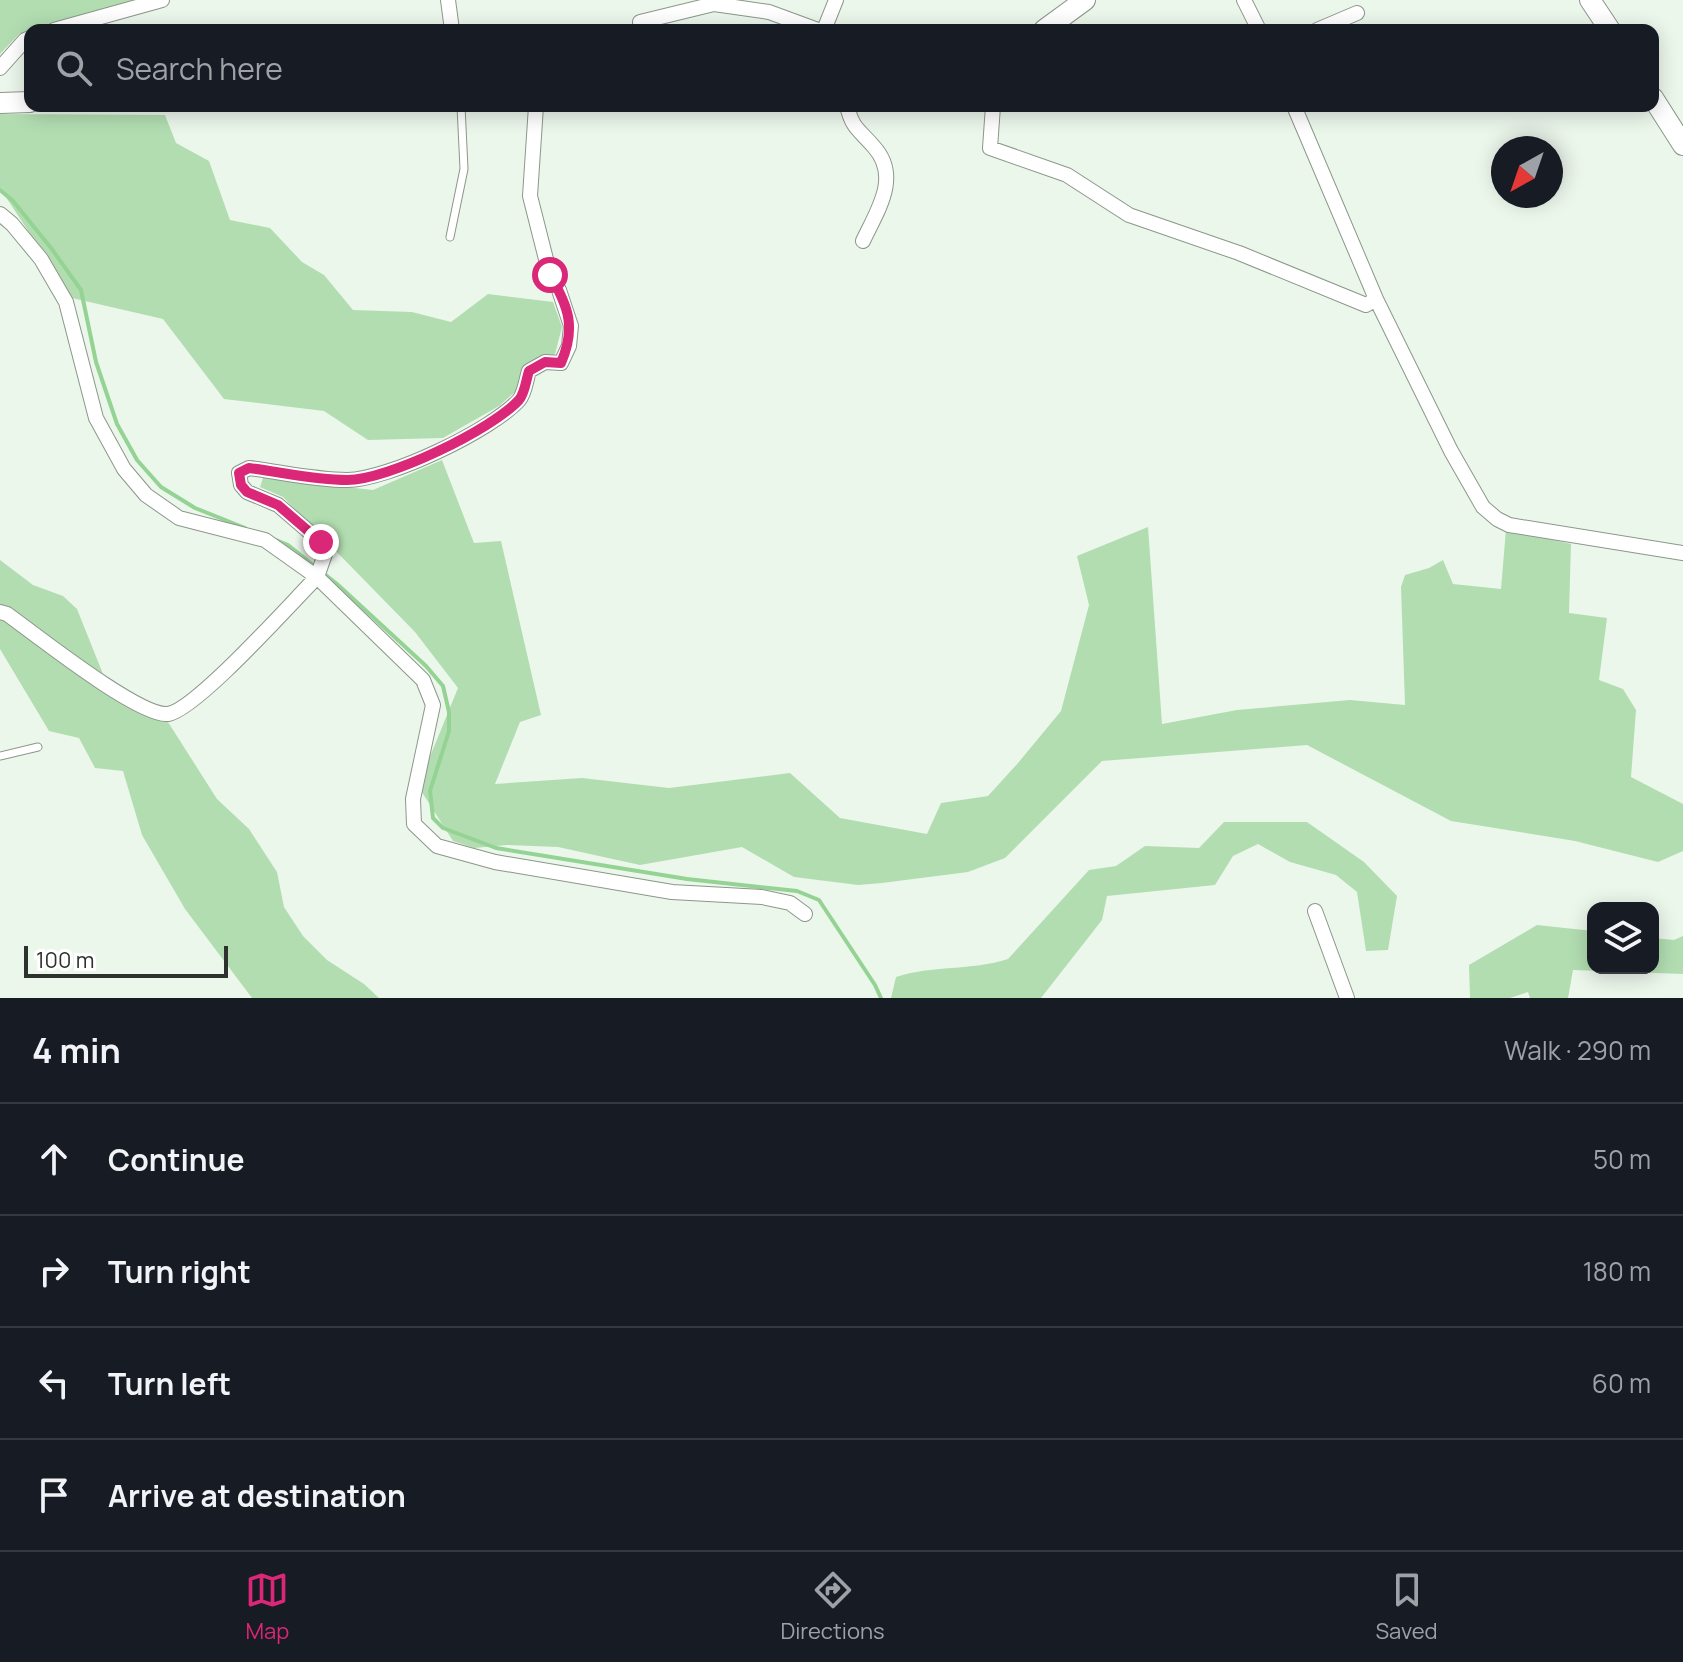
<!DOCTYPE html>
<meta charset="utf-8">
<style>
:root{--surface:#171b24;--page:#242831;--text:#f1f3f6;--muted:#9ea1a6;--line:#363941;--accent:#db2777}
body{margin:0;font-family:Manrope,sans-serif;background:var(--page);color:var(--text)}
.controls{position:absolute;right:24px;bottom:24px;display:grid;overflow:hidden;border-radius:16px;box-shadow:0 4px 20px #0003}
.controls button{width:72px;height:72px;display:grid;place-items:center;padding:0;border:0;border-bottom:2px solid var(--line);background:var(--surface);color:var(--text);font:40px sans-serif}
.compass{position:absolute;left:1491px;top:136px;width:72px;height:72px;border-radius:50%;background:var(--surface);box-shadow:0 4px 20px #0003;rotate:220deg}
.scale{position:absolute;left:24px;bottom:20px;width:204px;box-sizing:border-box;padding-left:8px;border:4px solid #2e322e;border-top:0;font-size:22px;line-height:28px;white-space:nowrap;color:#2e322e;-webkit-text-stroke:6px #fff;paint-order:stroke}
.stop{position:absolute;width:24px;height:24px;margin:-18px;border:6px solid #db2777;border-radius:50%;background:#fff}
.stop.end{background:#db2777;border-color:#fff;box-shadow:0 2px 8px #0008}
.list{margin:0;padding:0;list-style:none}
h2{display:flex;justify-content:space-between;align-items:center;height:104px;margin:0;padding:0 32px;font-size:34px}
h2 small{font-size:26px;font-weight:400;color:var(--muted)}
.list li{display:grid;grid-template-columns:52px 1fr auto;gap:24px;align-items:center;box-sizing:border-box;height:112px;padding:0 32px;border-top:2px solid var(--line)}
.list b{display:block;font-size:30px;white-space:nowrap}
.list em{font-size:26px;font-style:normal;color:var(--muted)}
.icon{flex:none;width:44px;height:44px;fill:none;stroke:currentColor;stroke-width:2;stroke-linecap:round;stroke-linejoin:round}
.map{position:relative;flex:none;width:1683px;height:998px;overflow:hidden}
.search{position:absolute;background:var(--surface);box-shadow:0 4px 20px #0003;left:24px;right:24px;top:24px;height:88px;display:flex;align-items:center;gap:20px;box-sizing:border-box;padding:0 28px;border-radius:16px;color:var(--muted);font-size:30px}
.sheet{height:552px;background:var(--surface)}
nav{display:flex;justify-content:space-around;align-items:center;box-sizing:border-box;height:112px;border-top:2px solid var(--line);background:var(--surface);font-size:22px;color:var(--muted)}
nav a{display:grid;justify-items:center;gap:4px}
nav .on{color:var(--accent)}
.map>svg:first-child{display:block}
.green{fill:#b2ddb1}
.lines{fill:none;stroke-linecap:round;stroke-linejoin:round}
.stream{stroke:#94d394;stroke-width:4}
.lane-casing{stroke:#8c968b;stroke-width:9}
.street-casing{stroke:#8c968b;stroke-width:16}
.secondary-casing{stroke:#8c968b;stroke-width:22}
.lane{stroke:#fff;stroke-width:7}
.street{stroke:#fff;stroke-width:14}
.secondary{stroke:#fff;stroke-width:20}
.route{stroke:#db2777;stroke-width:10}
</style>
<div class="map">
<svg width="1683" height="998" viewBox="0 0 1683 998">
<rect width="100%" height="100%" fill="#ecf7ec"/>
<!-- green -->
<path class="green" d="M 0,0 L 135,0 L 19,34 L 0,54 Z
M 0,114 L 165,115 L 176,143 L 209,161 L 230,220 L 270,228 L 302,262 L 324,275 L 353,310 L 412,312 L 451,322 L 488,294 L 553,302 L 562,327 L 555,354 L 526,368 L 517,390 L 499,406 L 443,438 L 368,440 L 324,411 L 224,399 L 163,319 L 72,298 L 0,188 Z
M 442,460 L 474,543 L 501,541 L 541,715 L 520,722 L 495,784 L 582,778 L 669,788 L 790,773 L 840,818 L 927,834 L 941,803 L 988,796 L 1018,763 L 1061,711 L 1089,605 L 1077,556 L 1148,527 L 1162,724 L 1237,710 L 1350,700 L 1405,705 L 1401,587 L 1405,575 L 1429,568 L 1443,560 L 1453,584 L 1501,589 L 1506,529 L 1571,544 L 1569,613 L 1607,618 L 1599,680 L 1623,689 L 1636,710 L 1631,777 L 1683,804 L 1683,851 L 1658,862 L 1575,841 L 1451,821 L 1307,745 L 1102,761 L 1005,858 L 968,872 L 882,883 L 858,885 L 794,877 L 742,847 L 640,865 L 558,847 L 507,845 L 474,848 L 453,841 L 418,786 L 458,688 L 415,632 L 283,497 L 260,487 L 263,478 L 373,490 Z
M 0,560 L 33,585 L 63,596 L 77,609 L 103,674 L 168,722 L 217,799 L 249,829 L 277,872 L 284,907 L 303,936 L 327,960 L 364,984 L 379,998 L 252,998 L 185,909 L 142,835 L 123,771 L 95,768 L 79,738 L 49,731 L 0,649 Z
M 1224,822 L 1307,822 L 1364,862 L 1397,896 L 1388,950 L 1366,951 L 1357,892 L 1336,875 L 1290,862 L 1258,844 L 1233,856 L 1215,885 L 1107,896 L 1102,920 L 1041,998 L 891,998 L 896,977 C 932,965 971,971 1008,959 L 1089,870 L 1116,866 L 1145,846 L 1199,848 Z
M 1537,925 L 1593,931 L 1593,968 L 1653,968 L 1653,938 L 1674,940 L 1683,936 L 1683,974 L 1573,970 L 1568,998 L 1530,998 L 1528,992 L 1510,998 L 1470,998 L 1469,965 Z"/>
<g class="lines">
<!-- stream -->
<path class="stream" d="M 0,190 L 13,201 L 51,248 L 81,290 L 96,362 L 117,424 L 137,460 L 161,487 L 195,508 L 245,528
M 276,540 L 288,545 L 337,584 L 426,666 L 443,686 L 449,712 L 449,731 L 430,791 L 433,818 L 443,828 L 496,848 L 687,879 L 797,891 L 819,900 L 875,985 L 881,998"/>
<defs>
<path id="lane" d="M 450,237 L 464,169 L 461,106
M 0,756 L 38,747"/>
<path id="street" d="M 448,0 L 452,30
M 1244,0 L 1259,30
M 640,22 L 714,4 L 769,12 L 818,30
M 54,30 L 162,0
M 824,30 L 836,0
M 1317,30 L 1357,13
M 0,68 L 25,40 L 30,38
M 847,106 C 853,130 859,129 874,147 C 901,177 877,211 863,241
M 993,106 L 990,148 L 1067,175 L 1129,215 L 1239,253 L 1366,305 L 1376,299
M 1294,106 L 1376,299 L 1451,451 L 1483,507 L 1497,519 L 1509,525 L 1683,553
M 0,214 L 12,224 L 41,259 L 66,302 L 96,418 L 124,469 L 146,495 L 179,518 L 265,540 L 317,577 L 423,680 L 433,705 L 413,799 L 414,824 L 437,846 L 495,862 L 672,892 L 762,897 L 790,903 L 805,914
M 0,612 L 7,614 C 35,634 139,717 168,714 C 196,710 292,602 317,577 L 325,554 L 321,542 L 278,505 L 247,492 L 241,485 L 239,473 L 249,468 C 281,472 315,480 347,480 C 388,480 492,430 519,400 C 525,393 526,380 529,371 L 545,362 L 561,363 L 569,346 L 571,326 L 559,290 L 550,275 L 530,196 L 536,106
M 1315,911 L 1347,998"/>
<path id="secondary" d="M 1590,0 L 1610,30
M 1044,30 L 1085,0
M 1653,98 L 1683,145
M 0,103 L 30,102"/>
</defs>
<!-- lane casing -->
<use href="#lane" class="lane-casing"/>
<!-- street casing -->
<use href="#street" class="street-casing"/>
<!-- secondary casing -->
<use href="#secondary" class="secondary-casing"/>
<!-- lane -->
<use href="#lane" class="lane"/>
<!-- street -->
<use href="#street" class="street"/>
<!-- secondary -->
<use href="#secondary" class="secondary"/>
</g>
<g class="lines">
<!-- route -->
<path class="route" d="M 321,542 L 278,505 L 247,492 L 241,485 L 239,473 L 249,468 C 281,472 315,480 347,480 C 388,480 491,430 519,400 C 525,393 526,380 529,371 L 545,362 L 561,363 C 576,328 569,307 550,275"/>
</g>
</svg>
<div class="controls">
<button><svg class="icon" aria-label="layers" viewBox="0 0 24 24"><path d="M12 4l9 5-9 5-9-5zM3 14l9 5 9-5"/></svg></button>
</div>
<svg class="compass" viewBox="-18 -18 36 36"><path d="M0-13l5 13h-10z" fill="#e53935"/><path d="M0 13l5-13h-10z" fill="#9ea1a6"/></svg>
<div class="scale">100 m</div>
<div class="stop" style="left:550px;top:275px"></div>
<div class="stop end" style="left:321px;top:542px"></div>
<div class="search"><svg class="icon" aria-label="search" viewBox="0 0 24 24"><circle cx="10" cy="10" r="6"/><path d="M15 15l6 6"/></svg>Search here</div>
</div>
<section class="sheet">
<h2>4 min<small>Walk · 290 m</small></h2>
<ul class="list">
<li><svg class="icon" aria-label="ahead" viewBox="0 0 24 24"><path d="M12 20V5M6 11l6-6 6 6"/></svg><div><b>Continue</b></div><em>50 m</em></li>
<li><svg class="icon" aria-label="right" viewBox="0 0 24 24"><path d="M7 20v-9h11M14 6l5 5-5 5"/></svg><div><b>Turn right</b></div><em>180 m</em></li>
<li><svg class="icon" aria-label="left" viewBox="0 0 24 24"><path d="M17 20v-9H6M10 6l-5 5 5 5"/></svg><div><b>Turn left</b></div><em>60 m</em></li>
<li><svg class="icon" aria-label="arrive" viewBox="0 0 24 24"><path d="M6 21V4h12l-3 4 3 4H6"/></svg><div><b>Arrive at destination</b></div></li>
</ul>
</section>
<nav>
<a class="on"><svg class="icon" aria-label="map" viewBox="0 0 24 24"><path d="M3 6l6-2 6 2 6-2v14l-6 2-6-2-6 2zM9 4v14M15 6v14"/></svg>Map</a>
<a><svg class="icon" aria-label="directions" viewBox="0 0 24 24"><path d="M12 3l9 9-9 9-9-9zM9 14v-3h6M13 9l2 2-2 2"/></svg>Directions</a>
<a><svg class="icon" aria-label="saved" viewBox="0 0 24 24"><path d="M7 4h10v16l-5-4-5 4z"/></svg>Saved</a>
</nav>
